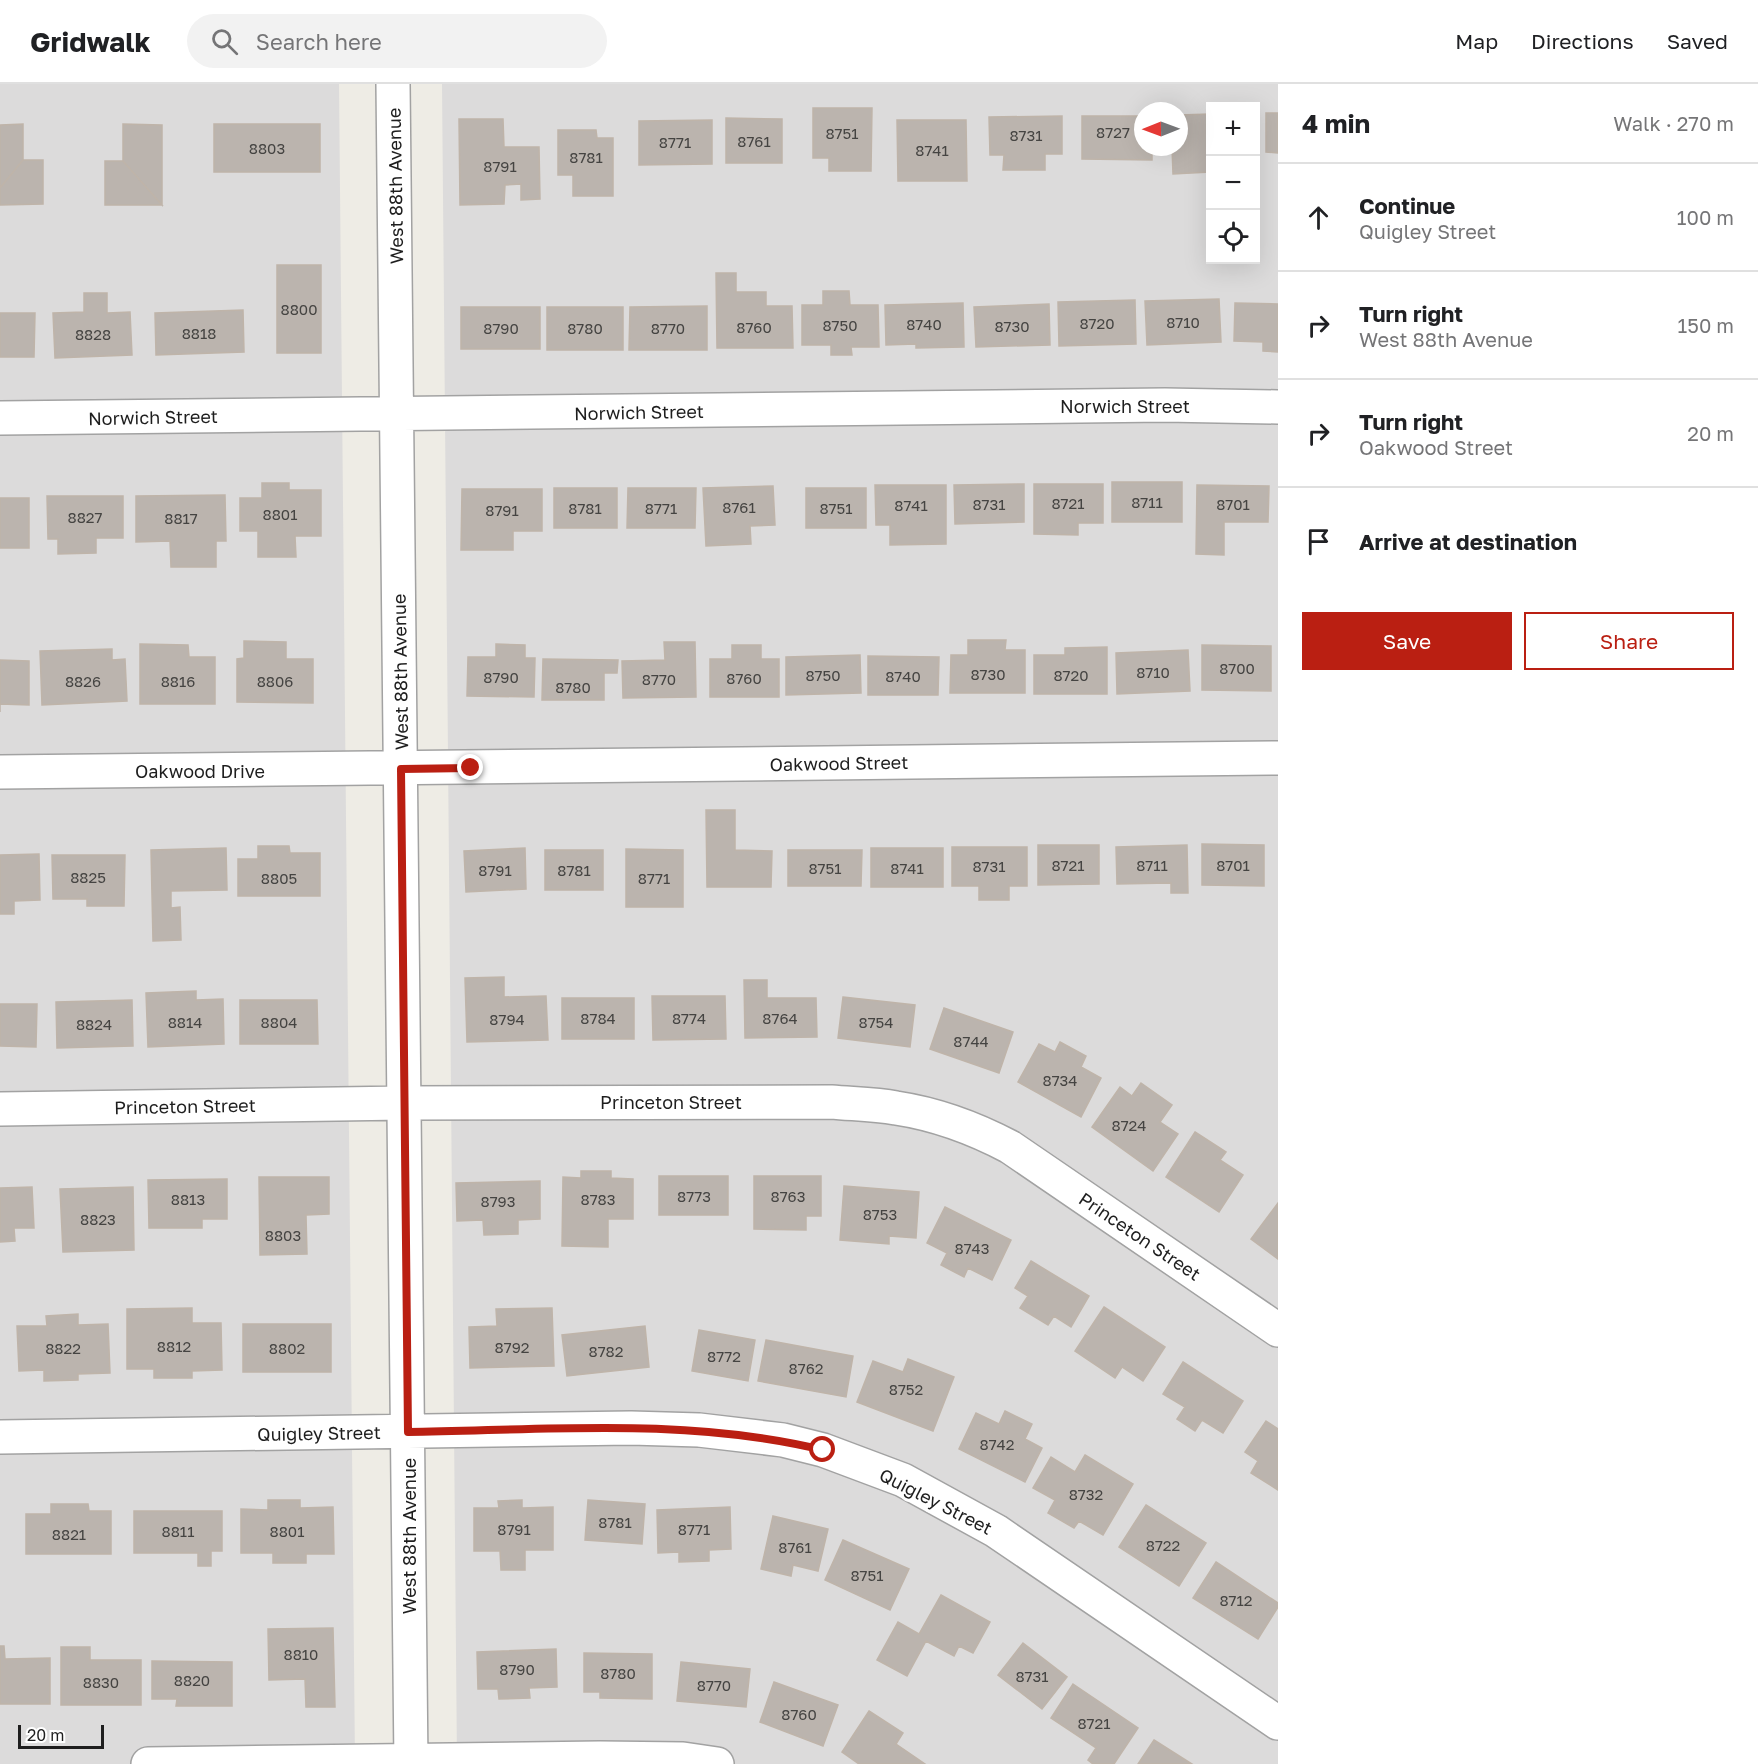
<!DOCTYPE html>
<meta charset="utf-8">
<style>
:root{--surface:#fff;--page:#f2f2f2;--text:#202124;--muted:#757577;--line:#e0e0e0;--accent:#ba1f12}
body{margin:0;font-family:"Golos Text",sans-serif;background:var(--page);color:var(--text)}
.controls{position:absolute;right:18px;top:18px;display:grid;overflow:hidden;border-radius:0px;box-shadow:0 6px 24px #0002}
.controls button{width:54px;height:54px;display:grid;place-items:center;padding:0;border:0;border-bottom:2px solid var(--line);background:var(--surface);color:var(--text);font:30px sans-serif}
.compass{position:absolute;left:1134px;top:18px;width:54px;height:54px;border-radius:50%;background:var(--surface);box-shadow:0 6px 24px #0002;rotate:269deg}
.scale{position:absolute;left:18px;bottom:15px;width:86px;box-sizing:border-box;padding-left:6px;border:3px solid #1e1e1e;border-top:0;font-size:16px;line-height:21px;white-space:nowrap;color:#1e1e1e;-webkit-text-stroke:4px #fff;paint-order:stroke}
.stop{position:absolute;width:18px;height:18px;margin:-14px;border:4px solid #ba1f12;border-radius:50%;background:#fff}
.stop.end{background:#ba1f12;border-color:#fff;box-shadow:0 2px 6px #0008}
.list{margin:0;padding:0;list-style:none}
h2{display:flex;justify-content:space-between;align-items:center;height:78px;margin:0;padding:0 24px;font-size:26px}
h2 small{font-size:20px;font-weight:400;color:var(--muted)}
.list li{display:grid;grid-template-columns:39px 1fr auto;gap:18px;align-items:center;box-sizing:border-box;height:108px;padding:0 24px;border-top:2px solid var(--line)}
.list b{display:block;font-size:22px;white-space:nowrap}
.list p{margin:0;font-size:20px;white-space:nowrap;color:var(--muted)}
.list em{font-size:20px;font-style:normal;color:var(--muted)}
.actions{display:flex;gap:12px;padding:18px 24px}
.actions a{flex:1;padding:14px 0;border:2px solid var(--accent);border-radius:0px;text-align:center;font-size:21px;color:var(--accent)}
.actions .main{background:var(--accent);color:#fff}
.icon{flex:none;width:33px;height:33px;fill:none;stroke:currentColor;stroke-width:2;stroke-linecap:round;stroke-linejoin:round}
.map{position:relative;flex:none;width:1278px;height:1680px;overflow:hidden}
header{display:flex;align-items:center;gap:36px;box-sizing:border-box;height:84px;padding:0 30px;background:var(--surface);border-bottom:2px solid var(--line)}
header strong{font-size:28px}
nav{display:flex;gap:33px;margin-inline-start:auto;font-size:21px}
.search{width:420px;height:54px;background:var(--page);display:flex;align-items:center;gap:15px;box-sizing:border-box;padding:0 21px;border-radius:33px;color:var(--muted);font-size:22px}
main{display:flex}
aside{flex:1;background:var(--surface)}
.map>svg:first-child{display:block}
.residential{fill:#dcdbdb;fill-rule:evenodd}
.building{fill:#bbb4ae;stroke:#bfb4a9;stroke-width:1.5}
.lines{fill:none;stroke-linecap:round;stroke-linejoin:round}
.minor-casing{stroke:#a2a2a2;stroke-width:36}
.minor{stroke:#fff;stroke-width:33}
.route{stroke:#ba1f12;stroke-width:8}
.labels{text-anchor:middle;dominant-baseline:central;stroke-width:6;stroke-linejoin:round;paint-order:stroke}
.number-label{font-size:15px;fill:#454442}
.street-label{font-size:18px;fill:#1e1e1e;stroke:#fff}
</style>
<header>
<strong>Gridwalk</strong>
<div class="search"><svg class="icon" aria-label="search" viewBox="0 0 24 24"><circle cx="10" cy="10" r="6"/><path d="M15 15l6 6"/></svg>Search here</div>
<nav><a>Map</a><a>Directions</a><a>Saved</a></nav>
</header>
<main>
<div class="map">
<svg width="1278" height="1680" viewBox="0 0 1278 1680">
<rect width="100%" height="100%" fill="#eeece5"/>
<!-- residential -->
<path class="residential" d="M 0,0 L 339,0 L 355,1680 L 0,1680 Z
M 442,0 L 1278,0 L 1278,1680 L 457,1680 ZM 1210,22 L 1256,22 L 1256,176 L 1210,176 ZM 1143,27 L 1179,27 L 1179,63 L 1143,63 Z"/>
<!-- building -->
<path class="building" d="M 813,24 L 872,24 L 871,87 L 829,87 L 829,74 L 813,74 Z
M 1266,29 L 1278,29 L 1278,69 L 1266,68 Z
M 1210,30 L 1210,88 L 1173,90 L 1172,63 L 1179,63 L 1179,31 Z
M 1062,32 L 1062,70 L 1045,70 L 1045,86 L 1003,86 L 1004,71 L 990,71 L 989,33 Z
M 1082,32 L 1143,32 L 1143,63 L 1152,63 L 1152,76 L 1082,75 Z
M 726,34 L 782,35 L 782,79 L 726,79 Z
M 459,35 L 503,35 L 504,63 L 539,63 L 540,115 L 521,116 L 521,100 L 505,101 L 504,120 L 460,121 Z
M 712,36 L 712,80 L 639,81 L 639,37 Z
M 897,36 L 966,36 L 967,97 L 898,97 Z
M 23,40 L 23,76 L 0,104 L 0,41 Z
M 123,40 L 162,41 L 162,121 L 123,77 Z
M 214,40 L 320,40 L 320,88 L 214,88 Z
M 558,46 L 596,46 L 597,54 L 613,54 L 613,112 L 573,112 L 573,91 L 558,91 Z
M 23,76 L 43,76 L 43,120 L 0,121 L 0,104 Z
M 105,77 L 123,77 L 162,121 L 105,121 Z
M 277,181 L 321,181 L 321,269 L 277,269 Z
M 716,189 L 736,189 L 736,208 L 766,208 L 766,222 L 792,222 L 793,264 L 717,264 Z
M 823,207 L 849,207 L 850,221 L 878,221 L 879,263 L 851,263 L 852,271 L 831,271 L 831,261 L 802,261 L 802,221 L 823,221 Z
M 84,209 L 107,209 L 107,229 L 130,228 L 132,271 L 55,274 L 53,229 L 84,228 Z
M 1219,215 L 1221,258 L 1147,261 L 1145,217 Z
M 1135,216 L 1136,260 L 1059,262 L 1058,218 Z
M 963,219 L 964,263 L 916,264 L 916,260 L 886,261 L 885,221 Z
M 1235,219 L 1278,220 L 1278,268 L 1263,267 L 1263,258 L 1234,257 Z
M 1049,220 L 1050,261 L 976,263 L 974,223 Z
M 707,222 L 707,266 L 629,266 L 630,223 Z
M 461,223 L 540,223 L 540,265 L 461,265 Z
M 547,223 L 623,223 L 623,266 L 547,266 Z
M 243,226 L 244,268 L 156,271 L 155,229 Z
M 0,229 L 35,229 L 34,273 L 0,273 Z
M 1112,398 L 1182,398 L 1182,438 L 1112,438 Z
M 262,399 L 289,399 L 289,406 L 321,406 L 321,452 L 295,452 L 296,473 L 258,473 L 258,447 L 240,447 L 240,414 L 262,414 Z
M 1024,400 L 1024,438 L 955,440 L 954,401 Z
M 1034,400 L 1103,400 L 1103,439 L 1078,439 L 1078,451 L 1034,450 Z
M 875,401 L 946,401 L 946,460 L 890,461 L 890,441 L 876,441 Z
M 1197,401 L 1269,402 L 1268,438 L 1224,438 L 1224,471 L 1196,470 Z
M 773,402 L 775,441 L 750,442 L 751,460 L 706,462 L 703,404 Z
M 554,404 L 617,404 L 617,444 L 554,444 Z
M 628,404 L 696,404 L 695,444 L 627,444 Z
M 806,404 L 866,404 L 866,444 L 806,444 Z
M 462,405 L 542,405 L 542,447 L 513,447 L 513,466 L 461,466 Z
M 225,411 L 226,457 L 216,457 L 216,483 L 171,483 L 170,457 L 136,458 L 136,412 Z
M 47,412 L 123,412 L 123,454 L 96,454 L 96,469 L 58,470 L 58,455 L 48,455 Z
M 0,414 L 29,414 L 29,464 L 0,464 Z
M 968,556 L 1006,556 L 1005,566 L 1025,566 L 1025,609 L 950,609 L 951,571 L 968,571 Z
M 244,557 L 286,558 L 286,575 L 313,575 L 313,619 L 237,618 L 237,575 L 244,574 Z
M 664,558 L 695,558 L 696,613 L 623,614 L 622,577 L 665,576 Z
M 140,560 L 188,561 L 189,573 L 215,573 L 215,620 L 140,620 Z
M 496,560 L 525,561 L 525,574 L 535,574 L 534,613 L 467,612 L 468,573 L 496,573 Z
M 732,561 L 761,561 L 761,575 L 779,575 L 779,613 L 710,613 L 710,575 L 732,575 Z
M 1202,561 L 1271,562 L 1271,607 L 1202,606 Z
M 1107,563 L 1107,610 L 1034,610 L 1034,571 L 1065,571 L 1065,564 Z
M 112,565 L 112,576 L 125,575 L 127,617 L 42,621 L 40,567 Z
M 1188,566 L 1190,607 L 1117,610 L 1116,569 Z
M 860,571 L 861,609 L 786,611 L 786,573 Z
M 868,572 L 939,573 L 938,611 L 868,611 Z
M 543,575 L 618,576 L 617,589 L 604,589 L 604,616 L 542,616 Z
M 0,576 L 29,577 L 29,621 L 0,620 L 0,628 Z
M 706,726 L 735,726 L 735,766 L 772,767 L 771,803 L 707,803 Z
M 1202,760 L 1264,761 L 1264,802 L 1202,801 Z
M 1038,761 L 1099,761 L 1099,800 L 1038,801 Z
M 1187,761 L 1188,809 L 1171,809 L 1171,799 L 1117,800 L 1116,763 Z
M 258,762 L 289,762 L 290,769 L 320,769 L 320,812 L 238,812 L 238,775 L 258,775 Z
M 952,763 L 1027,763 L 1027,802 L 1009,802 L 1009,816 L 979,816 L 979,802 L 952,802 Z
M 226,764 L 227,806 L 171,807 L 171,824 L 180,823 L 181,856 L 153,857 L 151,766 Z
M 525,764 L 526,805 L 466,808 L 464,767 Z
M 871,764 L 943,764 L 943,803 L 871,803 Z
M 626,765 L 683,766 L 683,823 L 626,823 Z
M 545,766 L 603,766 L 603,806 L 545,806 Z
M 788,766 L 862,766 L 861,802 L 788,802 Z
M 39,770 L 40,816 L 14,817 L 14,830 L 0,830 L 0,771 Z
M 52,771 L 125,771 L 124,822 L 87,822 L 87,815 L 53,815 Z
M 504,893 L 504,913 L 546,912 L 548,956 L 467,958 L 465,894 Z
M 744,896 L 767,896 L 767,914 L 816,914 L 817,953 L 745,954 Z
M 196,907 L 196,916 L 223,915 L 224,960 L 148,963 L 146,909 Z
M 652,912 L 725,912 L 726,955 L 653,956 Z
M 843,913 L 915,921 L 910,963 L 838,954 Z
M 562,914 L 634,914 L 634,955 L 562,955 Z
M 132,916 L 133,962 L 57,964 L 56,918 Z
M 240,916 L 317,916 L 318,960 L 240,960 Z
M 0,920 L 37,920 L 36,963 L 0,962 Z
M 944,924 L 1013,948 L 999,989 L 930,965 Z
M 1060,958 L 1086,972 L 1081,983 L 1101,994 L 1081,1033 L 1018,998 L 1039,960 L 1055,968 Z
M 1141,999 L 1172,1021 L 1160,1038 L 1178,1050 L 1153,1087 L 1092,1043 L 1120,1003 L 1132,1012 Z
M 1195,1048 L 1226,1068 L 1220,1076 L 1243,1091 L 1219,1128 L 1166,1093 Z
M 581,1087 L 611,1087 L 611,1094 L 633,1095 L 633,1135 L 608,1135 L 608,1163 L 562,1162 L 563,1093 L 581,1094 Z
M 659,1092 L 728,1092 L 728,1131 L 659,1131 Z
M 754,1092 L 821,1092 L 821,1132 L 806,1132 L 806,1146 L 754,1145 Z
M 259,1093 L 329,1093 L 329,1130 L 306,1131 L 307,1170 L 260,1171 Z
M 227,1095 L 227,1135 L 202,1135 L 202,1144 L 149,1144 L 148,1096 Z
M 540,1097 L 540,1135 L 518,1136 L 518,1150 L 484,1151 L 483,1136 L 457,1137 L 456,1099 Z
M 844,1102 L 919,1108 L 916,1154 L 889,1152 L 889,1160 L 840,1156 Z
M 32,1103 L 34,1144 L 14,1144 L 15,1157 L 0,1158 L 0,1104 Z
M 133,1103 L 134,1166 L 63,1168 L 60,1105 Z
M 1278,1119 L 1278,1175 L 1251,1155 Z
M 945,1123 L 1011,1156 L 992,1196 L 968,1184 L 964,1193 L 941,1181 L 947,1169 L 927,1159 Z
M 1031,1177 L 1089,1212 L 1071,1243 L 1054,1232 L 1048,1241 L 1020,1224 L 1028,1212 L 1015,1204 Z
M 1104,1223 L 1165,1263 L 1143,1297 L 1122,1283 L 1115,1294 L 1075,1267 Z
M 192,1224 L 192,1239 L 221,1239 L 222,1286 L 192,1287 L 192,1294 L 154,1294 L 154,1285 L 127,1285 L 127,1225 Z
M 552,1224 L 554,1282 L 470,1284 L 469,1243 L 497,1242 L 496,1225 Z
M 78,1230 L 78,1241 L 108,1240 L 110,1289 L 78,1290 L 78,1296 L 44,1297 L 44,1286 L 19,1287 L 17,1242 L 47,1242 L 46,1232 Z
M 243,1240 L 331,1240 L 331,1288 L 243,1288 Z
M 645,1242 L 649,1283 L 567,1292 L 562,1251 Z
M 699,1246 L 755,1256 L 748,1297 L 692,1287 Z
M 766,1256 L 853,1272 L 846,1313 L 758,1297 Z
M 908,1275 L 954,1293 L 933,1347 L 857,1318 L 873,1277 L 903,1288 Z
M 1183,1278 L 1243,1317 L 1223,1349 L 1202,1336 L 1195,1347 L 1177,1335 L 1185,1323 L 1163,1310 Z
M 1005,1327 L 1032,1340 L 1025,1355 L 1042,1364 L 1025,1398 L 959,1365 L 976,1329 L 999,1340 Z
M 1266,1337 L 1278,1345 L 1278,1406 L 1251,1389 L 1258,1377 L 1245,1368 Z
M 1085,1371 L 1133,1400 L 1103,1451 L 1079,1437 L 1074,1444 L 1048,1429 L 1055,1416 L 1033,1404 L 1051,1373 L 1075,1388 Z
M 268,1416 L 300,1416 L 300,1424 L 333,1423 L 334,1470 L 306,1470 L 306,1479 L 273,1479 L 273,1469 L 241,1469 L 241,1425 L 268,1426 Z
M 522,1416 L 522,1424 L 553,1423 L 553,1466 L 525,1466 L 525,1486 L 501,1486 L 500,1467 L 474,1467 L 474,1424 L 499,1424 L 498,1417 Z
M 588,1416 L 645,1420 L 642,1460 L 585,1456 Z
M 51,1420 L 88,1420 L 89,1427 L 111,1427 L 111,1470 L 26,1470 L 26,1430 L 51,1430 Z
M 1146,1421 L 1206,1459 L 1179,1502 L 1119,1463 Z
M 730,1423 L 731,1465 L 709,1466 L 709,1477 L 679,1478 L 679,1468 L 658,1469 L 657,1426 Z
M 134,1427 L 222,1427 L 222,1467 L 211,1467 L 211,1482 L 198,1482 L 198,1469 L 134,1469 Z
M 773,1432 L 828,1445 L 818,1487 L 793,1481 L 791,1492 L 761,1485 Z
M 843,1456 L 909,1485 L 890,1526 L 825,1496 Z
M 1216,1478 L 1278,1519 L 1278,1523 L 1258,1555 L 1193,1514 Z
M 941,1511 L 990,1538 L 973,1569 L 959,1562 L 954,1572 L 926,1557 L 907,1592 L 877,1576 L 898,1538 L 919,1550 Z
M 333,1544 L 335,1623 L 306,1623 L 305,1595 L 269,1596 L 268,1545 Z
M 1023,1559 L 1067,1593 L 1042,1625 L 998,1591 Z
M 0,1562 L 4,1562 L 5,1575 L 50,1574 L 50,1620 L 0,1620 Z
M 61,1563 L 90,1563 L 90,1576 L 141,1576 L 141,1621 L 61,1621 Z
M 556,1565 L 557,1603 L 529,1604 L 530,1614 L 499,1615 L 498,1605 L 478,1605 L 477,1568 Z
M 584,1569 L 652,1570 L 652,1615 L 600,1614 L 600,1608 L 584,1608 Z
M 152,1577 L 232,1578 L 232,1622 L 176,1622 L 177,1615 L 152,1615 Z
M 681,1578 L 750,1585 L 746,1623 L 677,1617 Z
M 774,1598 L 838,1621 L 823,1662 L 760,1638 Z
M 1073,1600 L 1138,1644 L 1114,1680 L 1093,1680 L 1088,1676 L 1096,1664 L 1051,1634 Z
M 869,1627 L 903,1649 L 896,1660 L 925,1680 L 859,1680 L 842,1668 Z
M 1154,1656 L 1192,1680 L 1138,1680 Z"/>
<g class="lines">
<defs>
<path id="minor" d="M 393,0 L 411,1680
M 0,334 L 1165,321 L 1278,323
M 0,688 L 1278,674
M 0,1025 L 404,1019 L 831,1018 C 852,1020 874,1020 896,1024 C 936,1030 974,1044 1010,1063 L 1278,1246
M 0,1353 L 631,1344 L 699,1346 L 783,1356 L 823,1366 L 903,1396 L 996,1447 L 1278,1639
M 148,1680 L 600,1674 L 683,1675 L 717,1680"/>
</defs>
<!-- minor casing -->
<use href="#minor" class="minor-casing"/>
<!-- minor -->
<use href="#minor" class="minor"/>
</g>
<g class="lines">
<!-- route -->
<path class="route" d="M 471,684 L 401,685 L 408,1348 C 546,1346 687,1333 823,1366"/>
</g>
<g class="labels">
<!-- number labels -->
<g class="number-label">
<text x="1113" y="48">8727</text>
<text x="842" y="49">8751</text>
<text x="1026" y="51">8731</text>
<text x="754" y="57">8761</text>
<text x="675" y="58">8771</text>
<text x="267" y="64">8803</text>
<text x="932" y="66">8741</text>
<text x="586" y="73">8781</text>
<text x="500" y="82">8791</text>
<text x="299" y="225">8800</text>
<text x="1183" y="238">8710</text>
<text x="1097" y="239">8720</text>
<text x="924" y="240">8740</text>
<text x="840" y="241">8750</text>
<text x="1012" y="242">8730</text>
<text x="754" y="243">8760</text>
<text x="501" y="244">8790</text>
<text x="585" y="244">8780</text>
<text x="668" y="244">8770</text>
<text x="199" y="249">8818</text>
<text x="93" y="250">8828</text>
<text x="1147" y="418">8711</text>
<text x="1068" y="419">8721</text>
<text x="989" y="420">8731</text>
<text x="1233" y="420">8701</text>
<text x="911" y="421">8741</text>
<text x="739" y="423">8761</text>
<text x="585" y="424">8781</text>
<text x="661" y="424">8771</text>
<text x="836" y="424">8751</text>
<text x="502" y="426">8791</text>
<text x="280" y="430">8801</text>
<text x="85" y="433">8827</text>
<text x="181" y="434">8817</text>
<text x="1237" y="584">8700</text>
<text x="1153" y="588">8710</text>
<text x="988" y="590">8730</text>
<text x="823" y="591">8750</text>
<text x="1071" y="591">8720</text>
<text x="903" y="592">8740</text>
<text x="501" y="593">8790</text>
<text x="744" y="594">8760</text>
<text x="659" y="595">8770</text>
<text x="83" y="597">8826</text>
<text x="178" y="597">8816</text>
<text x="275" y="597">8806</text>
<text x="573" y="603">8780</text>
<text x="1068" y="781">8721</text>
<text x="1152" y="781">8711</text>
<text x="1233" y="781">8701</text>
<text x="989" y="782">8731</text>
<text x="825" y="784">8751</text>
<text x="907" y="784">8741</text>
<text x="495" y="786">8791</text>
<text x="574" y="786">8781</text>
<text x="88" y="793">8825</text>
<text x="279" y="794">8805</text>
<text x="654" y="794">8771</text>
<text x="598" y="934">8784</text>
<text x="689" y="934">8774</text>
<text x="780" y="934">8764</text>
<text x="507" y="935">8794</text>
<text x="185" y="938">8814</text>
<text x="279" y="938">8804</text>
<text x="876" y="938">8754</text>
<text x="94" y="940">8824</text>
<text x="971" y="957">8744</text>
<text x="1060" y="996">8734</text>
<text x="1129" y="1041">8724</text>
<text x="694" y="1112">8773</text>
<text x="788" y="1112">8763</text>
<text x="188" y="1115">8813</text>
<text x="598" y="1115">8783</text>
<text x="498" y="1117">8793</text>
<text x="880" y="1130">8753</text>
<text x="98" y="1135">8823</text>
<text x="283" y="1151">8803</text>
<text x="972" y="1164">8743</text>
<text x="174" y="1262">8812</text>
<text x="512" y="1263">8792</text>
<text x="63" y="1264">8822</text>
<text x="287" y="1264">8802</text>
<text x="606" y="1267">8782</text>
<text x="724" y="1272">8772</text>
<text x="806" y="1284">8762</text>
<text x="906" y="1305">8752</text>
<text x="997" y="1360">8742</text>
<text x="1086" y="1410">8732</text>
<text x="615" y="1438">8781</text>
<text x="514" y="1445">8791</text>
<text x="694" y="1445">8771</text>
<text x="178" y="1447">8811</text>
<text x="287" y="1447">8801</text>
<text x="69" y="1450">8821</text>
<text x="1163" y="1461">8722</text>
<text x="795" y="1463">8761</text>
<text x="867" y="1491">8751</text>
<text x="1236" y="1516">8712</text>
<text x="301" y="1570">8810</text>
<text x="517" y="1585">8790</text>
<text x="618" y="1589">8780</text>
<text x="1032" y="1592">8731</text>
<text x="192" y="1596">8820</text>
<text x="101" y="1598">8830</text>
<text x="714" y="1601">8770</text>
<text x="799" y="1630">8760</text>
<text x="1094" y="1639">8721</text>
</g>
<!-- street labels -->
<g class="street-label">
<text transform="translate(395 102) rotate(-91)">West 88th Avenue</text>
<text x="1125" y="322">Norwich Street</text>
<text transform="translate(639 328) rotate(-1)">Norwich Street</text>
<text transform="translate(153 333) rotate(-1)">Norwich Street</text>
<text transform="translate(400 588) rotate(-91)">West 88th Avenue</text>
<text transform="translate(839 679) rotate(-1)">Oakwood Street</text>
<text x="200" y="687">Oakwood Drive</text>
<text x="671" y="1018">Princeton Street</text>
<text transform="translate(185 1022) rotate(-1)">Princeton Street</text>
<text transform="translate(1140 1152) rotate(34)">Princeton Street</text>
<text transform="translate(319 1349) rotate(-1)">Quigley Street</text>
<text transform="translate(936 1417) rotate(27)">Quigley Street</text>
<text transform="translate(409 1452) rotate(-90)">West 88th Avenue</text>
</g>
</g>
</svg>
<div class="controls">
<button>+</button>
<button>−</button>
<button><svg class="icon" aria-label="locate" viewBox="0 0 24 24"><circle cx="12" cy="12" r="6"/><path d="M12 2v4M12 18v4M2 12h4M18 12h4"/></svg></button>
</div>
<svg class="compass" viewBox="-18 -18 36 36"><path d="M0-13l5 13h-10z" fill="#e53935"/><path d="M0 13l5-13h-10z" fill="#757577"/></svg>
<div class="scale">20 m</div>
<div class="stop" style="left:823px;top:1366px"></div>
<div class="stop end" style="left:471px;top:684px"></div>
</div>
<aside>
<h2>4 min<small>Walk · 270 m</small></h2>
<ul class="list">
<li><svg class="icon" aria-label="ahead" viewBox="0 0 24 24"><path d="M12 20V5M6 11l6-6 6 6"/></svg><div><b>Continue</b><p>Quigley Street</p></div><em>100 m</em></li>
<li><svg class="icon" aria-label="right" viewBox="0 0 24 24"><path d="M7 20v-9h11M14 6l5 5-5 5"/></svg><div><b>Turn right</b><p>West 88th Avenue</p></div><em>150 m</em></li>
<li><svg class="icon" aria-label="right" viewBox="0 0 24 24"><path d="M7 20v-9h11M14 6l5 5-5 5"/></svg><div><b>Turn right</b><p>Oakwood Street</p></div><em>20 m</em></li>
<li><svg class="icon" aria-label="arrive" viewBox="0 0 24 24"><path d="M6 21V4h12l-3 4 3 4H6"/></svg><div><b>Arrive at destination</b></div></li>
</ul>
<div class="actions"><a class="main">Save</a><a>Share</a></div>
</aside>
</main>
